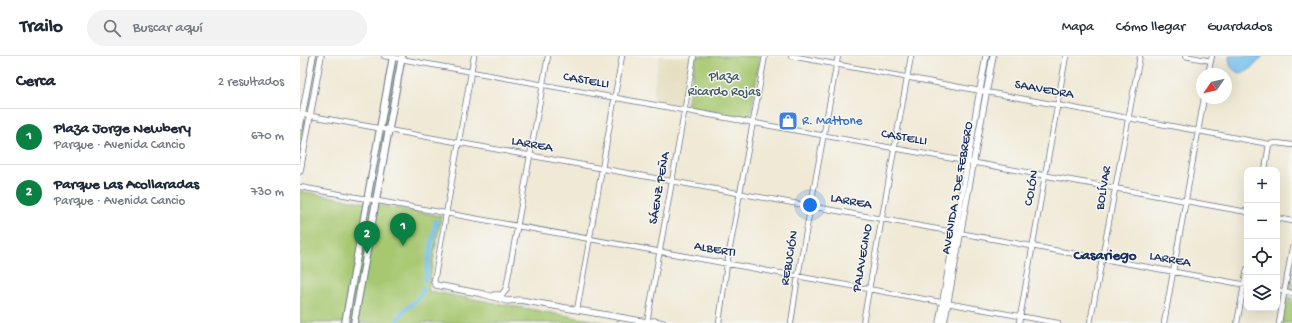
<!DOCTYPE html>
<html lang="es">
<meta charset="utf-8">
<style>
:root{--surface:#fff;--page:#f2f2f3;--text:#1f2937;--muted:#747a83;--line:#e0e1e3;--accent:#0b8043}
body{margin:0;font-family:"Gochi Hand",sans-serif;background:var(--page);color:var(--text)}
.controls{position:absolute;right:12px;bottom:12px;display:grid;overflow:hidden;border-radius:8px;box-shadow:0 4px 16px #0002}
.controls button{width:36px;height:36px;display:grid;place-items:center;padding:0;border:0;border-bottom:1px solid var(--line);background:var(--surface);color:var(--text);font:20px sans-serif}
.compass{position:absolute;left:896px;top:12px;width:36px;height:36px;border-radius:50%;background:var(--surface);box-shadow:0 4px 16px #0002;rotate:236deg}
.you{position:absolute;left:510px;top:149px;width:14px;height:14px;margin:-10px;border:3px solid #fff;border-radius:50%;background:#1a73e8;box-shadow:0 0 0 6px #1a73e833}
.badge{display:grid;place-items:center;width:26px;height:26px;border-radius:50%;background:var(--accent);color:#fff;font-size:13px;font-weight:700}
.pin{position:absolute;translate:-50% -33px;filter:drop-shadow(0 1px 2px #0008)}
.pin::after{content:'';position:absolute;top:21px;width:14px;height:12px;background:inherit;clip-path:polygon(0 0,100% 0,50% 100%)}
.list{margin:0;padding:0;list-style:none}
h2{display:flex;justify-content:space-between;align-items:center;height:52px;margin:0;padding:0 16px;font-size:17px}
h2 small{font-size:13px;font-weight:400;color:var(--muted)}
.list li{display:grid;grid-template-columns:26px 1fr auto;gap:12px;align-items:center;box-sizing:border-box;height:56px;padding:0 16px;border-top:1px solid var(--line)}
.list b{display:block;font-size:15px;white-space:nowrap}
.list p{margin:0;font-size:13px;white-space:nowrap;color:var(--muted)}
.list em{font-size:13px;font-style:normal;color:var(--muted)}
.icon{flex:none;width:22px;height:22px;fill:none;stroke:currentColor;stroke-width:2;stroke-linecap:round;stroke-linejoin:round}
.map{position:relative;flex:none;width:992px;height:267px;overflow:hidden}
header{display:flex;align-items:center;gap:24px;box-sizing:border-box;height:56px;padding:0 20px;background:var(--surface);border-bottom:1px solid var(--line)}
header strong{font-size:19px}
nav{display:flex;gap:22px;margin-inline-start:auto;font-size:14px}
.search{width:280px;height:36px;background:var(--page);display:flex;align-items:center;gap:10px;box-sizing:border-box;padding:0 14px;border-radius:22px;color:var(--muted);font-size:15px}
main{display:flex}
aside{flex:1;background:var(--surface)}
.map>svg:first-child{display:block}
.built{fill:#e3dbba}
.green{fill:#a7c871;stroke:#617c68}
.water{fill:#71bfeb;stroke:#4677a4}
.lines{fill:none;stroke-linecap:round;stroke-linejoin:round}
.canal{stroke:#71bfeb;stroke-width:4.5}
.minor-casing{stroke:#667088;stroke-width:6}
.tertiary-casing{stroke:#667088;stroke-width:7}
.secondary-casing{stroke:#667088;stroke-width:8}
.minor{stroke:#fff;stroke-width:4.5}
.tertiary{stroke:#fff;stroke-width:5.5}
.secondary{stroke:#fff;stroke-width:6}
.labels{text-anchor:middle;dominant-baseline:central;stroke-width:3;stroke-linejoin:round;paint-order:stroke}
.park-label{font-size:13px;fill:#3e5563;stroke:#f6f6f2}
.street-label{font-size:13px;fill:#1b2f5e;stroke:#f6f6f2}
.shop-label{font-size:13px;fill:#366cbe;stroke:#f6f6f2;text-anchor:start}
.quarter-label{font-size:15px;font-weight:bold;fill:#1b2f5e;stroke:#f6f6f2}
</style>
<header>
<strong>Trailo</strong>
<div class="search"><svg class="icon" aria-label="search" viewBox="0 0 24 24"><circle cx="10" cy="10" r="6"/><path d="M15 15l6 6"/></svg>Buscar aquí</div>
<nav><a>Mapa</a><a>Cómo llegar</a><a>Guardados</a></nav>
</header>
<main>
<aside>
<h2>Cerca<small>2 resultados</small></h2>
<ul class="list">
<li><span class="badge">1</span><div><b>Plaza Jorge Newbery</b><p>Parque · Avenida Cancio</p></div><em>670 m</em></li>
<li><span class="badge">2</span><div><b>Parque Las Acollaradas</b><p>Parque · Avenida Cancio</p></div><em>730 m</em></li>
</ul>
</aside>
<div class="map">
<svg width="992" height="267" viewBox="0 0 992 267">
<rect width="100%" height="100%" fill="#f6f6f2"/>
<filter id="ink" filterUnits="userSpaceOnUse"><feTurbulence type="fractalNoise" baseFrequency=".025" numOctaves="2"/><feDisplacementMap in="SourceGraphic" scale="8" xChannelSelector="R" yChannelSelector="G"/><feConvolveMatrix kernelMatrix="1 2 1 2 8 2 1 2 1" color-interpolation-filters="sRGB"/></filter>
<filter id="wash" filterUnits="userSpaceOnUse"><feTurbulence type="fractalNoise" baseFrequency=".012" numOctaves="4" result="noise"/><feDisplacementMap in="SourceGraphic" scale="16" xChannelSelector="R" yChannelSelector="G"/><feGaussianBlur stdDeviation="0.9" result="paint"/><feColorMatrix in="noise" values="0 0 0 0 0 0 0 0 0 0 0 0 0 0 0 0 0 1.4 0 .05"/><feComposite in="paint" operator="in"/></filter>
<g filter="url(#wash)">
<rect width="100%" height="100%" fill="#f0e9d5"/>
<!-- built -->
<path class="built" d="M 359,0 L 390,0 L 382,49 L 352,44 Z"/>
<!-- green -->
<path class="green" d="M 14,0 L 18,0 L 9,53 L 5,52 Z
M 396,0 L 460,0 L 450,63 L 387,51 Z
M 94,8 L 98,8 L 87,70 L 83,69 Z
M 3,64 L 7,64 L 0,104 L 0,81 Z
M 82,77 L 85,77 L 75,138 L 71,138 Z
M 0,135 L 141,160 L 128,235 L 307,267 L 0,267 Z
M 992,205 L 992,235 L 987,234 Z
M 986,241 L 992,242 L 992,267 L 981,267 Z"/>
<!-- water -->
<path class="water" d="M 929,0 L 963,0 L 952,12 L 942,18 C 932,14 929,11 929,0 Z"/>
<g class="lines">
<!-- canal -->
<path class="canal" d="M 125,224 L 136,165
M 97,267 C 99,252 120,248 123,233"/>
</g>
</g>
<g filter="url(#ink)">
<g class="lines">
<defs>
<path id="minor" d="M 84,0 L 947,156
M 491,0 L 969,88 L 977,87 L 992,89
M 885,0 L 911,5
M 908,18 L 912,0
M 0,58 L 947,229
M 965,114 L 969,88
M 0,131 L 758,267
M 977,162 L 992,165
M 134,226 L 174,0
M 206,233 L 248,0
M 977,234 L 992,237
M 277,254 L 322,0
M 347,267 L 394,0
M 419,267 L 427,208 L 465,0
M 491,267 L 498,220 L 538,0
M 563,267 L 611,0
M 719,267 L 766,0
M 790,267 L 840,0
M 864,267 L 904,42
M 937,267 L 947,213
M 979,267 L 992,192"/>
<path id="tertiary" d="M 0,71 L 13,0
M 0,115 L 21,0
M 134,226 L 136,229 L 183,238 L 207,245 L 220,244 L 347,266 L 354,265 L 363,267
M 194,239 L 202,239 L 206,233
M 639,267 L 686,0
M 644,267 L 693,0"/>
<path id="secondary" d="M 45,267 L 93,0
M 54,267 L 102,0"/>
</defs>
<!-- minor casing -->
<use href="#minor" class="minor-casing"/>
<!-- tertiary casing -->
<use href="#tertiary" class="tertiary-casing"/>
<!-- secondary casing -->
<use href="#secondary" class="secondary-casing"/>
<!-- minor -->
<use href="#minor" class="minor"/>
<!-- tertiary -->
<use href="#tertiary" class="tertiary"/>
<!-- secondary -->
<use href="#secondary" class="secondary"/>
</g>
</g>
<!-- icons -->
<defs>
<symbol id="shop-square" viewBox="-11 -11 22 22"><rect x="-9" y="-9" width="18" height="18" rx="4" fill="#3f7fe0" stroke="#f6f6f2"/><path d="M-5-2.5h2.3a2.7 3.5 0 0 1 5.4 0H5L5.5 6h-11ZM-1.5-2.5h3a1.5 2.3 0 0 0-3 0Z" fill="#fff"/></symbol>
</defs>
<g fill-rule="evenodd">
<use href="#shop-square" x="477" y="54" width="22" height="22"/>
</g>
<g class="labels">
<!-- park labels -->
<g class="park-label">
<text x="424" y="21">Plaza<tspan x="424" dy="15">Ricardo Rojas</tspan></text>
</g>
<!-- street labels -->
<g class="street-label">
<text transform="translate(286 25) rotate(10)">CASTELLI</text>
<text transform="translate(744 34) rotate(10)">SAAVEDRA</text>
<text transform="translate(604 82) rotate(10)">CASTELLI</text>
<text transform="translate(232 89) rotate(10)">LARREA</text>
<text transform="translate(360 132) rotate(-80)">SÁENZ PEÑA</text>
<text transform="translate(658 132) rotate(-80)">AVENIDA 3 DE FEBRERO</text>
<text transform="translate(732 132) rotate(-80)">COLÓN</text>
<text transform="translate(804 132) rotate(-80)">BOLÍVAR</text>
<text transform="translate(551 146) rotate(10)">LARREA</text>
<text transform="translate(415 194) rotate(10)">ALBERTI</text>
<text transform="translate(490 202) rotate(-80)">REBUCIÓN</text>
<text transform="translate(563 202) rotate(-80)">PALAVECINO</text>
<text transform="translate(870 204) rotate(10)">LARREA</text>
</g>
<!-- shop labels -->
<g class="shop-label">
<text x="502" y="65">R. Mattone</text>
</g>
<!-- quarter labels -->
<g class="quarter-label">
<text x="805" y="200">Casariego</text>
</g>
</g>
</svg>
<div class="controls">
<button>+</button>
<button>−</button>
<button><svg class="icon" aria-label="locate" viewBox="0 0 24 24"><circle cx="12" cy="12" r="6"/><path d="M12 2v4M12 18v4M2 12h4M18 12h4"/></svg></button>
<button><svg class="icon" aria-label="layers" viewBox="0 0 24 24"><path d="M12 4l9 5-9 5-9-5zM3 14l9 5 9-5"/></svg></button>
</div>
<svg class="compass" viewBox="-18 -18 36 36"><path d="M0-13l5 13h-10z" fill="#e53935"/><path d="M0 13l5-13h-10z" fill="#747a83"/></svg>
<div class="you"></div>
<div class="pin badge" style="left:103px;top:190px">1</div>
<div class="pin badge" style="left:67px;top:198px">2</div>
</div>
</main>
